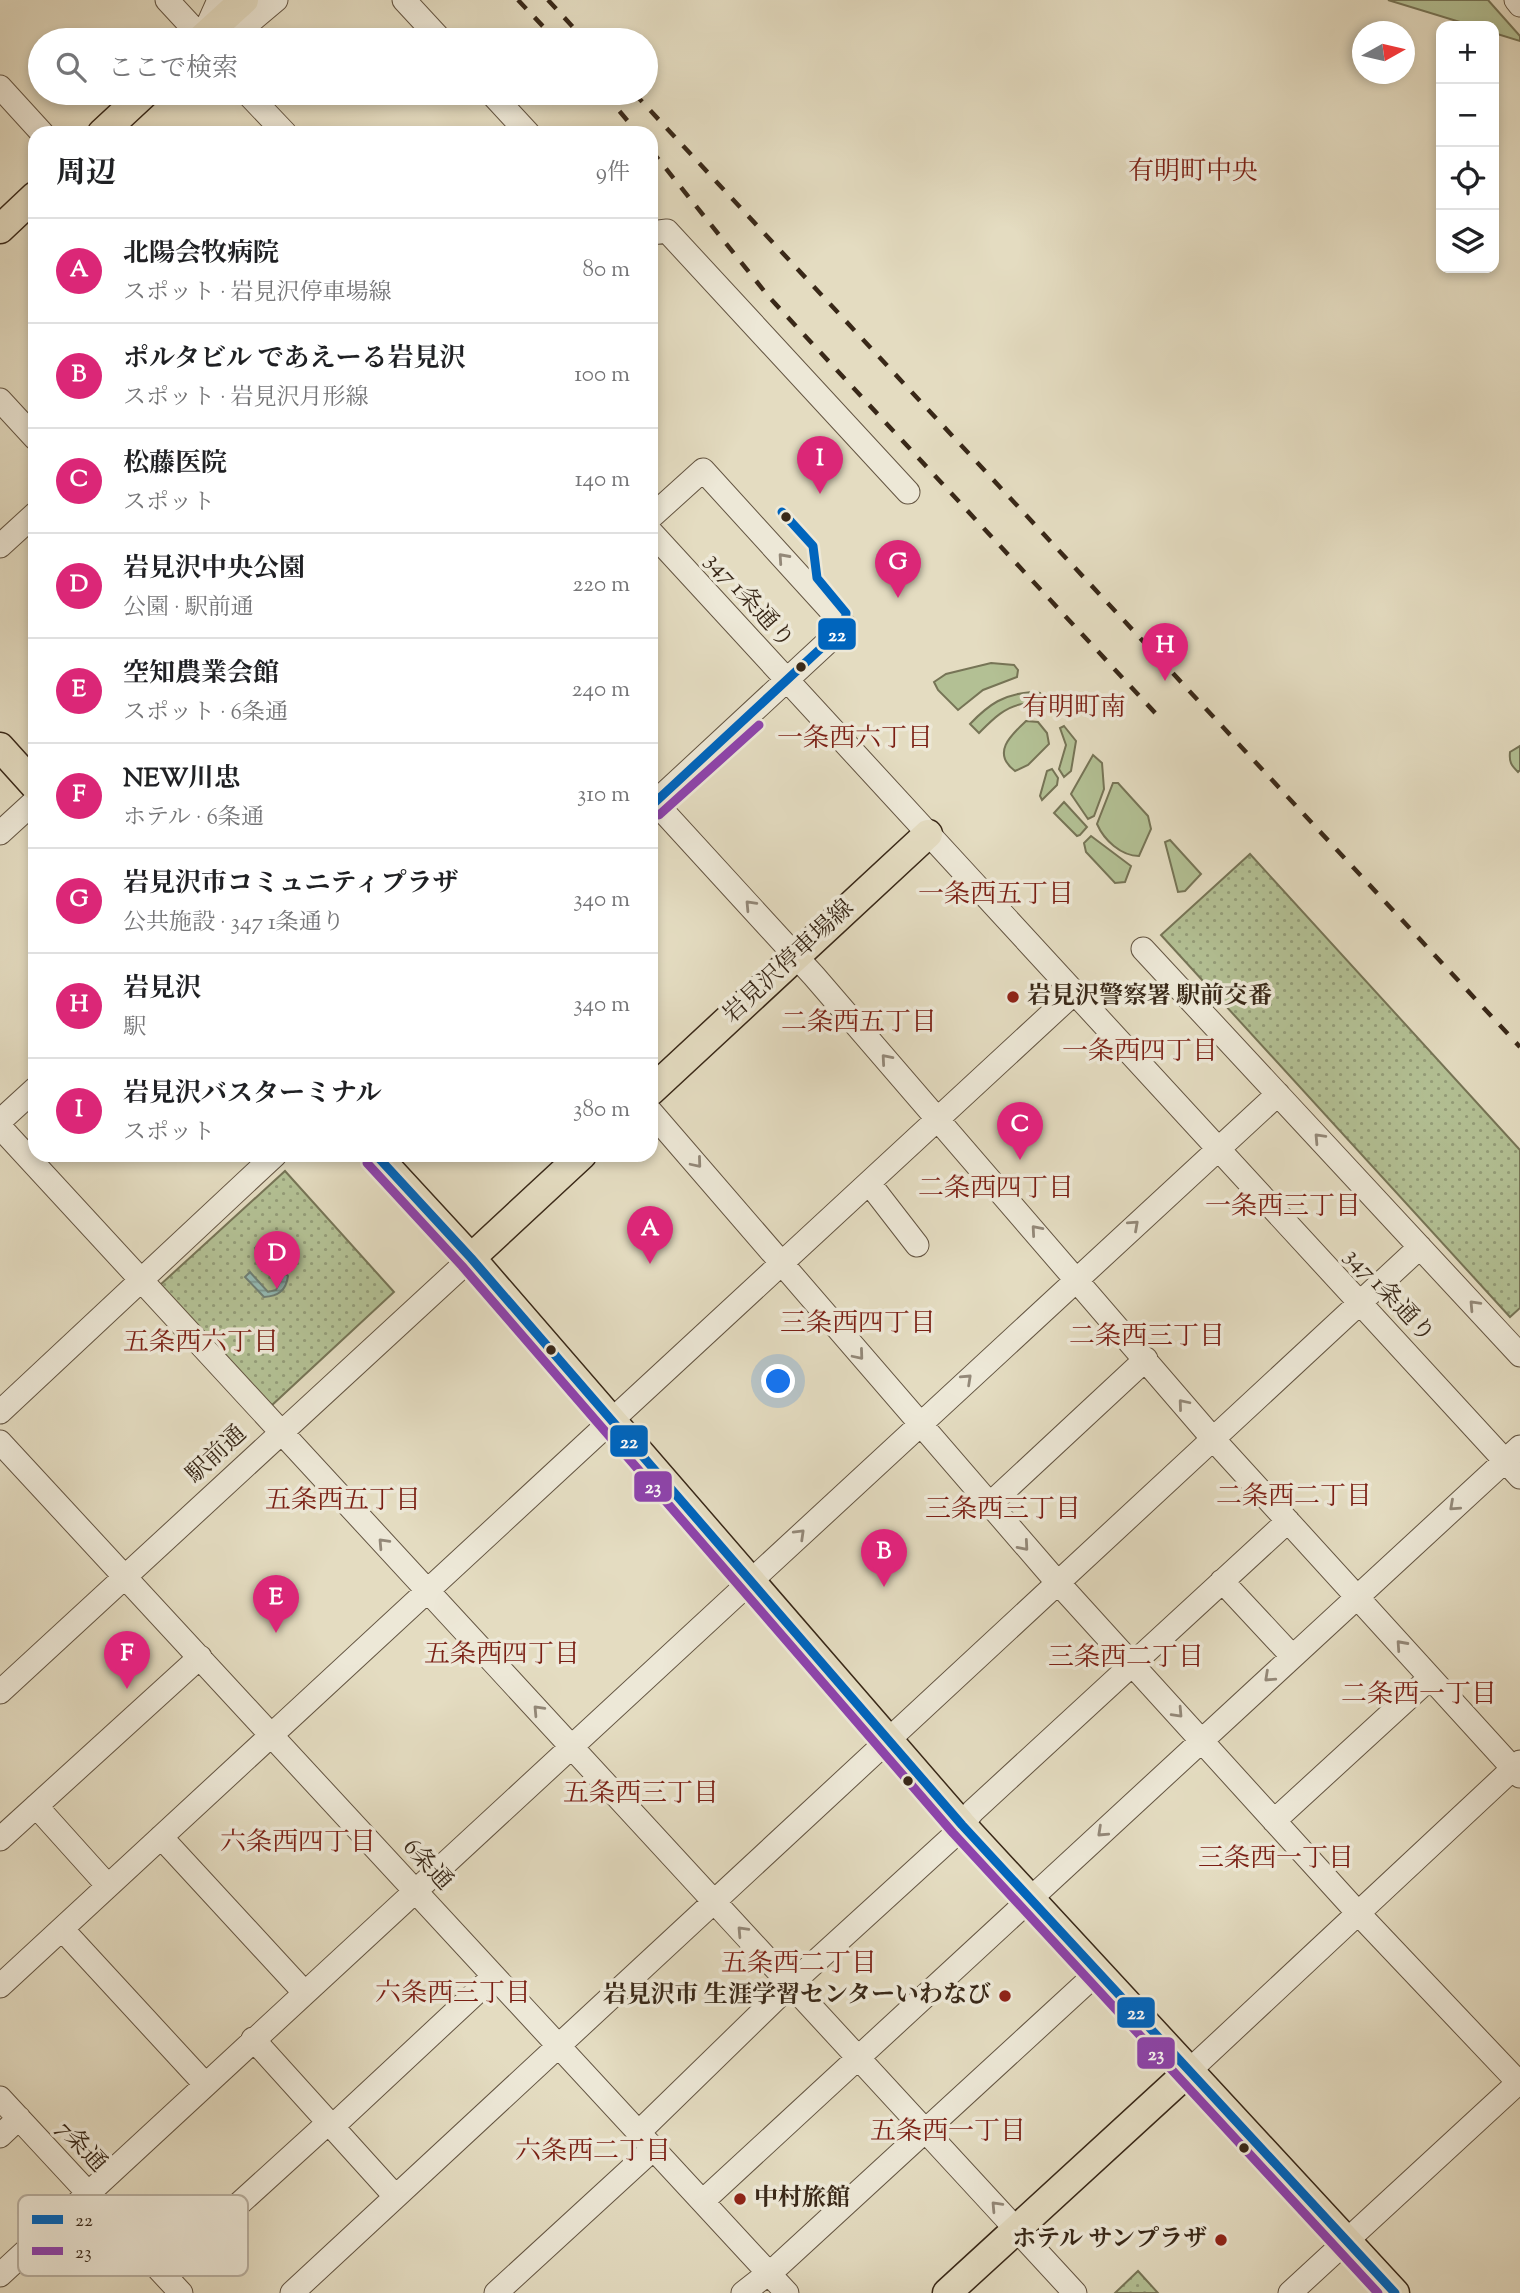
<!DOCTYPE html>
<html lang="ja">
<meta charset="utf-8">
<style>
:root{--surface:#fff;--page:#f2f2f2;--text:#202124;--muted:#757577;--line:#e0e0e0;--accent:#db2777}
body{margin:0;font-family:"Sorts Mill Goudy","Noto Serif JP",serif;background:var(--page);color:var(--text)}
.controls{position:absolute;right:21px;top:21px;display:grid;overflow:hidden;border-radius:14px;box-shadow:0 4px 10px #0003}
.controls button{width:63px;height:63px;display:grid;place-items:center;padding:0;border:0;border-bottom:2px solid var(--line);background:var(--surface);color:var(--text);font:35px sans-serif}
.compass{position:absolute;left:1352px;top:21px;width:63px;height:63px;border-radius:50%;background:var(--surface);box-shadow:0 4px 10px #0003;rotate:82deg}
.you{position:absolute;left:779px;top:1382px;width:24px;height:24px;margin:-18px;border:5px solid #fff;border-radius:50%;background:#1a73e8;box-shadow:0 0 0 10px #1a73e833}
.badge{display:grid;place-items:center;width:46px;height:46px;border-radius:50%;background:var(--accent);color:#fff;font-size:23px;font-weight:700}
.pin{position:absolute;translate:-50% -58px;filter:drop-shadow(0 2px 4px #0008)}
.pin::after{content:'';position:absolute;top:37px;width:24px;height:21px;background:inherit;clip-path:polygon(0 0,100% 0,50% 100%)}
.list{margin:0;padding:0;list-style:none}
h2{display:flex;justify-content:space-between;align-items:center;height:91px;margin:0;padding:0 28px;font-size:30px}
h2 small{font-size:23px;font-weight:400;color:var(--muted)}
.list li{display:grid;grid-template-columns:46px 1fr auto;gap:21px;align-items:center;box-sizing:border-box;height:105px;padding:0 28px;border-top:2px solid var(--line)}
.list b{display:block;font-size:26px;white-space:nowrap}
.list p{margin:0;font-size:23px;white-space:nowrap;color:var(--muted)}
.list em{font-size:23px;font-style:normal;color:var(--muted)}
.icon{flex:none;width:38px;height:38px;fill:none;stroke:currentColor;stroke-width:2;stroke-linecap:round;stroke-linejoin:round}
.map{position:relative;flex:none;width:1520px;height:2293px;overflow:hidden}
.search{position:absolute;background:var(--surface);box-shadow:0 4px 10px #0003;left:28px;top:28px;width:630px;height:77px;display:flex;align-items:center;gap:18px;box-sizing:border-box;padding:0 24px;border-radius:38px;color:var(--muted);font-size:26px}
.panel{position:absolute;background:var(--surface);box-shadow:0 4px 10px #0003;left:28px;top:126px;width:630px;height:1036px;border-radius:21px}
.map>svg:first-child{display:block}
.grass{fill:#b3c094;stroke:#767456;stroke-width:2}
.park{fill:url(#park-dots);stroke:#767456;stroke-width:2}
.water{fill:url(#water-rules);stroke:#708076;stroke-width:2}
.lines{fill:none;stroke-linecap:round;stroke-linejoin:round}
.minor-casing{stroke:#645542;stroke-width:25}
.major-casing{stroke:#392818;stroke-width:31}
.minor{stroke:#ede8d7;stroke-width:23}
.major{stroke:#e4dcc1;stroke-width:28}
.rail{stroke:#392818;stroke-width:4.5;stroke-dasharray:12 12;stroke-linecap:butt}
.bus-1-casing{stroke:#ede8d7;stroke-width:14}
.bus-2-casing{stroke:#ede8d7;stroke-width:14}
.bus-1{stroke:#0065bd;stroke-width:9}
.bus-2{stroke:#8e44ad;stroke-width:9}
.oneway{stroke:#938878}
.bus-dot{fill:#392818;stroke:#ede8d7;stroke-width:2.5}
.poi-dot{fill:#8f2418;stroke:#ede8d7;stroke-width:2.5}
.labels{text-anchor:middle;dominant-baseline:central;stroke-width:7;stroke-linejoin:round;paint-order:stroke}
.street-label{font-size:24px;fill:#392818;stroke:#ede8d7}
.poi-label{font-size:24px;font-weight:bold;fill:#392818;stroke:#ede8d7;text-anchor:start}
.neighbourhood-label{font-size:26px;fill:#7a1f14;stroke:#ede8d7}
.key{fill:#ede8d7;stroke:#b7ae9e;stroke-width:2}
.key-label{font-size:19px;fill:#392818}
.line-badge{stroke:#ede8d7;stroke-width:2.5}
.badge-label{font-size:19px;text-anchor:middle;font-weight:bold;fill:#fff}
</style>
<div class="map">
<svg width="1520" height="2293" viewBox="0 0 1520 2293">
<defs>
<pattern id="park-dots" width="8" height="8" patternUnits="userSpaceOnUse" patternTransform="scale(1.75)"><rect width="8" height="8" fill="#b3c094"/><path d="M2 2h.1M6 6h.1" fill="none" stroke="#939c78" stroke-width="1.8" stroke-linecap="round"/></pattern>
<pattern id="water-rules" width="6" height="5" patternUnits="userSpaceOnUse" patternTransform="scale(1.75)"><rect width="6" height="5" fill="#95bbb5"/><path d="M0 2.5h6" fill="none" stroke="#7b9892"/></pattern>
</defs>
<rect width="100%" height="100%" fill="#e4dcc1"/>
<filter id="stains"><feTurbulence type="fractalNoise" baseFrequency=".00286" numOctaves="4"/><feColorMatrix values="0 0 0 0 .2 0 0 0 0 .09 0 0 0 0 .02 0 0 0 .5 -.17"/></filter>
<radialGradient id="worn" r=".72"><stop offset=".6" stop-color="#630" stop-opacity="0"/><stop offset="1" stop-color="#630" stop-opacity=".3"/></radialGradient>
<!-- grass -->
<path class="grass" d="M 1388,0 L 1488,0 L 1520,36 L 1520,41 L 1494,33 L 1494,26 L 1473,26 Z
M 991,663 L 1014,665 L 1018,670 L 1017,677 L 983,690 L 958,710 L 938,690 L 934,682 L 946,674 Z
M 1032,692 L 1040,693 L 1045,706 C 1036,710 1032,703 1023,704 C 1005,706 991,721 979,733 L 970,724 C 989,704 1004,694 1032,692 Z
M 1026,721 L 1038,722 L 1047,733 L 1049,744 L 1028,765 L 1015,771 C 991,753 1011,735 1026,721 Z
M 1064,726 L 1076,741 L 1071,771 L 1064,777 L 1059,769 L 1066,745 L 1060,728 Z
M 1520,746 L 1520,770 L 1518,772 C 1511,765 1509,762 1510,752 Z
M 1093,755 L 1102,763 L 1104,789 L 1094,816 L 1088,819 L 1071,794 Z
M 1052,769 L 1058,778 L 1057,785 L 1042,800 L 1040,796 L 1047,771 Z
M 1113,783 L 1118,783 L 1148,816 L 1151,829 L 1139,856 C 1121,856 1104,840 1097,824 Z
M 1064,802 L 1087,827 L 1080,835 L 1077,836 L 1054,813 Z
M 1091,836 L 1131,866 L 1125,882 L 1115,883 L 1086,852 L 1084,843 Z
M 1170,840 L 1201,874 L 1185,891 L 1178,892 L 1165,842 Z"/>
<!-- park -->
<path class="park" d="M 1250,854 L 1520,1150 L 1520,1308 L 1510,1317 L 1161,935 Z
M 285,1171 L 394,1292 L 271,1406 L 160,1285 Z
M 1138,2271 L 1158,2293 L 1115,2293 Z"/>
<!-- water -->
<path class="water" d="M 259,1244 L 288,1276 C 286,1291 278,1296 264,1297 L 245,1277 L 250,1272 L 268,1292 L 276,1290 L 282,1278 L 255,1248 Z"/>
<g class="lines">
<defs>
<path id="minor" d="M 167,0 L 204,40
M 404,0 L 441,40
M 1516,0 L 1520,5
M 202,38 L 239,31 L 276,0
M 202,38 L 219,0
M 0,87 L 42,133
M 247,93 L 285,133
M 491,93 L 528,133
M 651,233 L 667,231 L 908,492
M 0,400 L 35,438
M 651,517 L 703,470 L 845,626 L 651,806
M 651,532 L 1520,1477
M 0,546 L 35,514
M 651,798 L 814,976 L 1214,1440 L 1520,1776
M 0,833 L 35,801
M 1143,949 L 1520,1355
M 651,1112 L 1051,1575 L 1357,1912 L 1520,2084
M 0,1121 L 35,1089
M 0,1127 L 1075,2293
M 869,1183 L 917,1245
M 0,1412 L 275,1155
M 0,1442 L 787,2293
M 989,1505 L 1146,1359
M 1222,1581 L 1291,1655
M 0,1692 L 471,1258
M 36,1806 L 108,1886
M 1274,1821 L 1430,1678
M 161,1837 L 304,1992
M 0,1839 L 200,1657
M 62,1929 L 204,2083
M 0,1986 L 1074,993
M 253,2039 L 395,2196
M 1188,2072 L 1520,1762
M 0,2098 L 181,2293
M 332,2127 L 494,1976
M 638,2133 L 791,1984 L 950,1839 L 973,1811 L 1288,1521
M 0,2136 L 19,2118
M 703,2201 L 1520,1447
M 163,2273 L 328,2123
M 0,2275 L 1278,1094
M 292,2293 L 1420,1247
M 496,2293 L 653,2149
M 743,2293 L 779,2265 L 1098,1972
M 1290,2293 L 1520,2081"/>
<path id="major" d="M 200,40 L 244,0
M 102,133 L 145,93
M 0,229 L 35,196
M 0,747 L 35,786
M 651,1091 L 928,834
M 376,1155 L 471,1258 L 962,1825 L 1395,2293
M 471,1258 L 582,1155
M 947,2293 L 1188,2072"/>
</defs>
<!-- minor casing -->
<use href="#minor" class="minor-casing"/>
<!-- major casing -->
<use href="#major" class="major-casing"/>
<!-- minor -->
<use href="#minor" class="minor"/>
<!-- major -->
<use href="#major" class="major"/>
<!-- rail -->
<path class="rail" d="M 518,0 L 556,40
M 548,0 L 585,40
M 604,93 L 638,133
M 634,93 L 1520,1047
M 651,150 L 769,297 L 1158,716"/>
<defs>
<path id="bus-1" d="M 651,806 L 845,626 L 846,613 L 817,578 L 813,546 L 782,512
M 376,1155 L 471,1258 L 962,1825 L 1395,2293"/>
<path id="bus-2" d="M 659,815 L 759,725
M 367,1163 L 462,1266 L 953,1833 L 1378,2293"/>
</defs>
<!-- bus-1 casing -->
<use href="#bus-1" class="bus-1-casing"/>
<!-- bus-2 casing -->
<use href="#bus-2" class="bus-2-casing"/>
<!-- bus-1 -->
<use href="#bus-1" class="bus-1"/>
<!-- bus-2 -->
<use href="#bus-2" class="bus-2"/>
</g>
<!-- one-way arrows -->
<defs><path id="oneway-chevron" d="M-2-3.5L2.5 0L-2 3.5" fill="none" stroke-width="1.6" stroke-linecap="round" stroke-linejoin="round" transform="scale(1.75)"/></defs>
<g class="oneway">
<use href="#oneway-chevron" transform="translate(783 558) rotate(-132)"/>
<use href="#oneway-chevron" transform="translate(750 905) rotate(-133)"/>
<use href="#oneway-chevron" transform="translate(886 1059) rotate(-131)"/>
<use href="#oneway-chevron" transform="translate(1319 1138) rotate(-133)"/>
<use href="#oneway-chevron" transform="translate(697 1163) rotate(50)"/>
<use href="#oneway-chevron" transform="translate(1134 1225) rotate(-42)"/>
<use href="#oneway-chevron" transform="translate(1036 1230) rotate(-131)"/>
<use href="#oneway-chevron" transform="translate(1474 1305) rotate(-133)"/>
<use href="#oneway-chevron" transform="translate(859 1355) rotate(50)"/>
<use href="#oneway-chevron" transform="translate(967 1379) rotate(-43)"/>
<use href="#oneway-chevron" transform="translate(1183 1404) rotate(-130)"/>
<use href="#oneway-chevron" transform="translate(1454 1506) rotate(138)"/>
<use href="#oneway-chevron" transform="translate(800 1534) rotate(-44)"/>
<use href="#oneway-chevron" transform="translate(383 1543) rotate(-133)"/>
<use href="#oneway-chevron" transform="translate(1024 1546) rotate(49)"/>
<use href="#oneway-chevron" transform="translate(1401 1645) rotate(-132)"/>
<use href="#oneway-chevron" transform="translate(1269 1677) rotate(137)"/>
<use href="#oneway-chevron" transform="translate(538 1710) rotate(-133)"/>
<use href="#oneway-chevron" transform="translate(1178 1713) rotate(47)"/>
<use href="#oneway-chevron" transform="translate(1102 1832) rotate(137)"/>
<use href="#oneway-chevron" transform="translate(742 1931) rotate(-133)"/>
<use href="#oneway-chevron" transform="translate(996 2206) rotate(-133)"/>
</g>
<!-- markers -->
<g class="bus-dot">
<circle cx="786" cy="517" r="6"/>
<circle cx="801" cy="667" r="6"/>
<circle cx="551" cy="1350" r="6"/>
<circle cx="908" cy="1781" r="6"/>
<circle cx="1244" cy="2148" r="6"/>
</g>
<g class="poi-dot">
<circle cx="1013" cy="997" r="7"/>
<circle cx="1005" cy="1996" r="7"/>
<circle cx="740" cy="2199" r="7"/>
<circle cx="1221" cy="2240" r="7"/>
</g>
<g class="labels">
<!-- street labels -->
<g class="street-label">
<text transform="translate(749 601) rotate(48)">347 1条通り</text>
<text transform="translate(789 962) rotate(-43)">岩見沢停車場線</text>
<text transform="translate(1389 1296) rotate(47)">347 1条通り</text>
<text transform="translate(217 1455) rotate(-43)">駅前通</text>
<text transform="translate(427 1865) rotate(47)">6条通</text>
<text transform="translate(81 2147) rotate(47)">7条通</text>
</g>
<!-- poi labels -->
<g class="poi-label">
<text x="1027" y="997">岩見沢警察署 駅前交番</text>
<text x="991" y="1996" text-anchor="end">岩見沢市 生涯学習センターいわなび</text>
<text x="754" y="2199">中村旅館</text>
<text x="1207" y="2240" text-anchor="end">ホテル サンプラザ</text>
</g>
<!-- neighbourhood labels -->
<g class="neighbourhood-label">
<text x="1193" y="172">有明町中央</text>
<text x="1074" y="708">有明町南</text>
<text x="855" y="739">一条西六丁目</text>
<text x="996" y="895">一条西五丁目</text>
<text x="859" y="1023">二条西五丁目</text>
<text x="1140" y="1052">一条西四丁目</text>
<text x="996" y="1189">二条西四丁目</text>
<text x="1283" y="1207">一条西三丁目</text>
<text x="858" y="1324">三条西四丁目</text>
<text x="1147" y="1337">二条西三丁目</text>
<text x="201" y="1343">五条西六丁目</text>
<text x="1294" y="1497">二条西二丁目</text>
<text x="343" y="1501">五条西五丁目</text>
<text x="1003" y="1510">三条西三丁目</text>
<text x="502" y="1655">五条西四丁目</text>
<text x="1126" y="1658">三条西二丁目</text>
<text x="1419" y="1695">二条西一丁目</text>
<text x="641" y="1794">五条西三丁目</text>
<text x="298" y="1843">六条西四丁目</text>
<text x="1276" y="1859">三条西一丁目</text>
<text x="799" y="1964">五条西二丁目</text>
<text x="453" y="1994">六条西三丁目</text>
<text x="948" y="2132">五条西一丁目</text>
<text x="593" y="2152">六条西二丁目</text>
</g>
</g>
<!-- legend -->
<rect x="18" y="2195" width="230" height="81" rx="10" class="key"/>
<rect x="32" y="2215" width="31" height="9" fill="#0065bd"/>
<rect x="32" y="2247" width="31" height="8" fill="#8e44ad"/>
<g class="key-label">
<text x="75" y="2226">22</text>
<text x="75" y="2258">23</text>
</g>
<g class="line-badge">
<rect x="817" y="617" width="40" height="34" rx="7" fill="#0065bd"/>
<rect x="609" y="1424" width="40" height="34" rx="7" fill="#0065bd"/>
<rect x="633" y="1470" width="40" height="33" rx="7" fill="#8e44ad"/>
<rect x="1116" y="1996" width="40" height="33" rx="7" fill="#0065bd"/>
<rect x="1136" y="2036" width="40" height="34" rx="7" fill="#8e44ad"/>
</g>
<g class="badge-label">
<text x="837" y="641">22</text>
<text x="629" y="1448">22</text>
<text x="653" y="1493">23</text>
<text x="1136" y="2019">22</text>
<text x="1156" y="2060">23</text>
</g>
<rect width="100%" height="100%" filter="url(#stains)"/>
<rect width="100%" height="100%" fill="url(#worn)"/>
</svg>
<div class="controls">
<button>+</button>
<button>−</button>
<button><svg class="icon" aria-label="locate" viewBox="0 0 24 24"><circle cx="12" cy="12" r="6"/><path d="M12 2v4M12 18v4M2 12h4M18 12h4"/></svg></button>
<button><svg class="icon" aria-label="layers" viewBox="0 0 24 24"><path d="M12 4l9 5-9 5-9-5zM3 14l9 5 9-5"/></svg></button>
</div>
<svg class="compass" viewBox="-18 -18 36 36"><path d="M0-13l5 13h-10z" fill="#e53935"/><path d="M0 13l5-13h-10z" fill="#757577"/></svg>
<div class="you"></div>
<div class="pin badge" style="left:650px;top:1264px">A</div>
<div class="pin badge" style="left:884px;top:1587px">B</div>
<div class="pin badge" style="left:1020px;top:1160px">C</div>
<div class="pin badge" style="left:277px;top:1289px">D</div>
<div class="pin badge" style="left:276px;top:1633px">E</div>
<div class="pin badge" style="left:127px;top:1689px">F</div>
<div class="pin badge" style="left:898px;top:598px">G</div>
<div class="pin badge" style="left:1165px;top:681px">H</div>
<div class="pin badge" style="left:820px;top:494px">I</div>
<div class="search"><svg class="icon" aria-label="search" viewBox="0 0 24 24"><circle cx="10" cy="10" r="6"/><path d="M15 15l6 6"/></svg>ここで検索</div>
<section class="panel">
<h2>周辺<small>9件</small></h2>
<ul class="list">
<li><span class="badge">A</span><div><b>北陽会牧病院</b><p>スポット · 岩見沢停車場線</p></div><em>80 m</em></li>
<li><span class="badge">B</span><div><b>ポルタビル であえーる岩見沢</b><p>スポット · 岩見沢月形線</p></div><em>100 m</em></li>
<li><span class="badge">C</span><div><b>松藤医院</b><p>スポット</p></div><em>140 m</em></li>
<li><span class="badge">D</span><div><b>岩見沢中央公園</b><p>公園 · 駅前通</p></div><em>220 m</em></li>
<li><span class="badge">E</span><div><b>空知農業会館</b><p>スポット · 6条通</p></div><em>240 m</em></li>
<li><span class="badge">F</span><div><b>NEW川忠</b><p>ホテル · 6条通</p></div><em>310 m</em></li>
<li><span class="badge">G</span><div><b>岩見沢市コミュニティプラザ</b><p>公共施設 · 347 1条通り</p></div><em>340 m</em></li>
<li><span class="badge">H</span><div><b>岩見沢</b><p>駅</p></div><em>340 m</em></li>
<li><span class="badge">I</span><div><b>岩見沢バスターミナル</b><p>スポット</p></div><em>380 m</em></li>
</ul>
</section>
</div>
